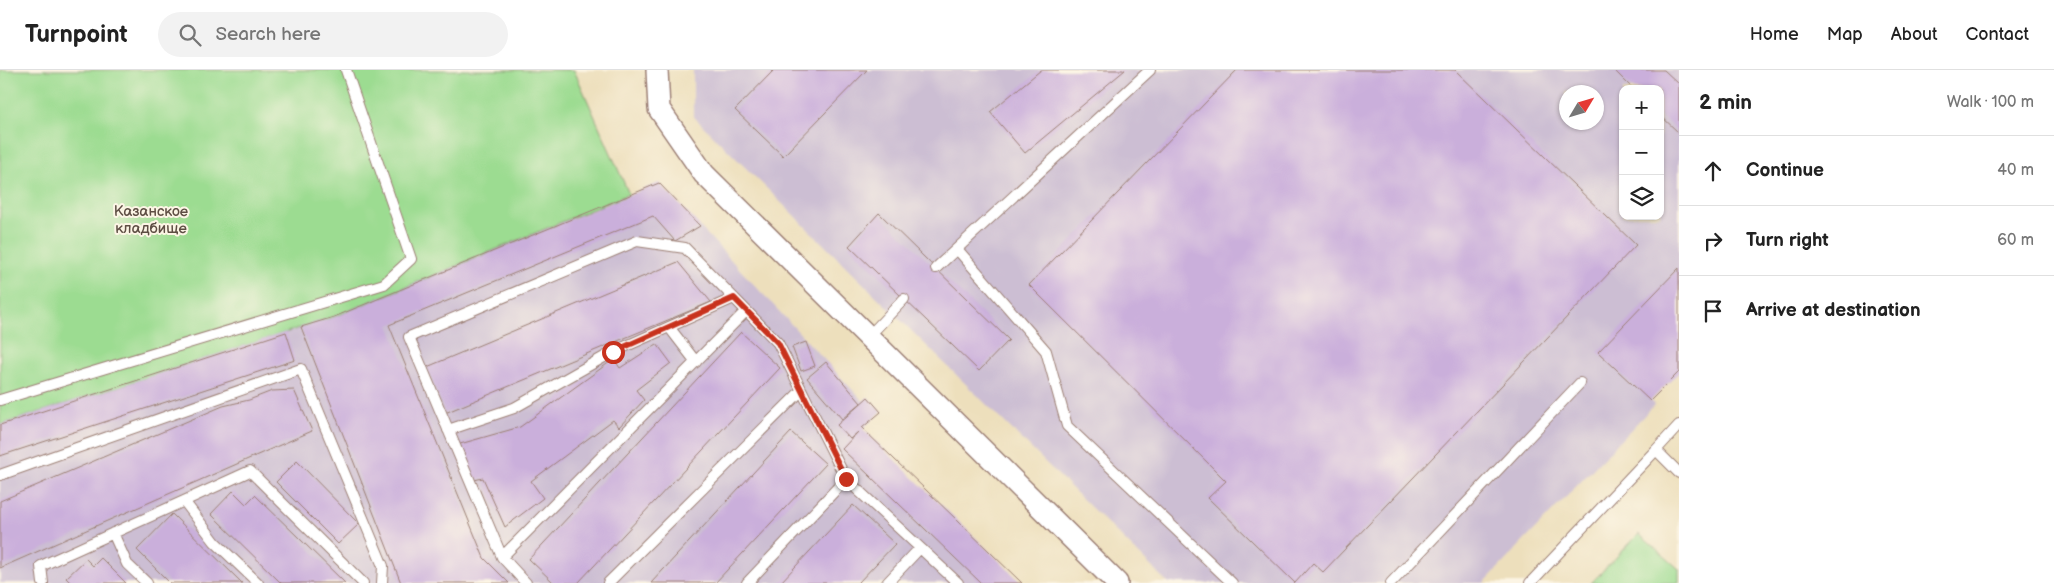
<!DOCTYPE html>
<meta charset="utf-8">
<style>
:root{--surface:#fff;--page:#f2f2f2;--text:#222;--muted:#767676;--line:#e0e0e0}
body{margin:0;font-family:"Balsamiq Sans",sans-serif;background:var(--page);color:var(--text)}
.controls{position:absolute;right:15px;top:15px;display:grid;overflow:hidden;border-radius:10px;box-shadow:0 1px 4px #0004}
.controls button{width:45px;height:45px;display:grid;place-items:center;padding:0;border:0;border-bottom:1px solid var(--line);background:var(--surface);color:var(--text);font:25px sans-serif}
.compass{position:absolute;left:1559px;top:15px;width:45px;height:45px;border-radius:50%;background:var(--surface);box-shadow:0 1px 4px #0004;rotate:52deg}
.stop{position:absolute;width:15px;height:15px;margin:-11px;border:4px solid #c8321e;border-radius:50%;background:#fff}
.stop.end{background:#c8321e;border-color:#fff;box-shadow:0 1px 5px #0008}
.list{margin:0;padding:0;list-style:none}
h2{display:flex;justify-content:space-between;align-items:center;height:65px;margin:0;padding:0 20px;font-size:21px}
h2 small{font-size:16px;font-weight:400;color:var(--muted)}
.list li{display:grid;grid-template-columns:32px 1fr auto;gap:15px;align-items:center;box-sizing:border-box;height:70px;padding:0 20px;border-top:1px solid var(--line)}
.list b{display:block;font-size:19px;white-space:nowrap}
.list em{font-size:16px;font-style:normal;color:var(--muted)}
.icon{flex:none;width:28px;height:28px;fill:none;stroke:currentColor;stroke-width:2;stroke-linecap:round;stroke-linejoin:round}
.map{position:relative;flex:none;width:1679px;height:513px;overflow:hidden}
header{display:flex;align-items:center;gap:30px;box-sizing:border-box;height:70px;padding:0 25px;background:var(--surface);border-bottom:1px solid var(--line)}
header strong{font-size:24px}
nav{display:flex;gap:28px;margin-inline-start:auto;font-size:18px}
.search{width:350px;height:45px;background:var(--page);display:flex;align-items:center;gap:12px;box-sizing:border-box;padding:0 18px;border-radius:28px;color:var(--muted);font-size:19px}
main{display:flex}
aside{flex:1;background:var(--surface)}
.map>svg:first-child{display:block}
.industrial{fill:#ccbed3;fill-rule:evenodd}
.green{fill:#9cdc91;stroke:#737e5e}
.building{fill:#caafdb}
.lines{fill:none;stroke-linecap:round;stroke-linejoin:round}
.service-casing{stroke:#9c7f74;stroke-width:12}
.minor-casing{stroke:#9c7f74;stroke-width:24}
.service{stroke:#fff;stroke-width:10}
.minor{stroke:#fff;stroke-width:21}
.route{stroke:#c8321e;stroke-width:6}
.labels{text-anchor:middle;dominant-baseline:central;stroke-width:4;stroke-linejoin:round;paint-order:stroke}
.park-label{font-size:15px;fill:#5e4e44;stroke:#fcf5e5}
</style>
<header>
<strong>Turnpoint</strong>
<div class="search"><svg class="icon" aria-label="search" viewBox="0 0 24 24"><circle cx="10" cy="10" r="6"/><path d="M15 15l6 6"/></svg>Search here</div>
<nav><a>Home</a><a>Map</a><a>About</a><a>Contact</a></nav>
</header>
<main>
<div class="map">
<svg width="1679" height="513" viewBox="0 0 1679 513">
<rect width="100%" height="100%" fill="#fcf5e5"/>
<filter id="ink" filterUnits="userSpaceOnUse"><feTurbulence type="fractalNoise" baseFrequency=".02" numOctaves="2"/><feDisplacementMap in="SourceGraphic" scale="10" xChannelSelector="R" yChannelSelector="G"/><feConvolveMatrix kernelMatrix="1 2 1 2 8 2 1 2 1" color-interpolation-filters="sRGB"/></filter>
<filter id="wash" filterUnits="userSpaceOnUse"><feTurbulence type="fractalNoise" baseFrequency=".0096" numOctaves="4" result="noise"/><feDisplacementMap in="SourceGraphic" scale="20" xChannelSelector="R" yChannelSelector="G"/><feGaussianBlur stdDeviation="1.12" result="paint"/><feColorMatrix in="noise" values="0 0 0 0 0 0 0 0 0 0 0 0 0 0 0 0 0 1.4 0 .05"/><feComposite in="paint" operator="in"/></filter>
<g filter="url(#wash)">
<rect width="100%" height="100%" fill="#eddfbc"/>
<!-- industrial -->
<path class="industrial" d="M 693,0 L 1679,0 L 1679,302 L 1651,331 L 1654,335 L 1484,513 L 1168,513 L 693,46 ZM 1623,19 L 1660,19 L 1660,146 L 1623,146 ZM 1566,22 L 1596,22 L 1596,52 L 1566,52 Z
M 659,113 L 863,331 L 868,327 L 881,342 L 862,359 L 1022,513 L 0,513 L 0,355 L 334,247 Z"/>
<!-- green -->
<path class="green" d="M 0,0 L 574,0 L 629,124 L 334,247 L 0,355 Z
M 1639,464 L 1679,499 L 1679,513 L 1591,513 Z"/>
<g id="blocks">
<!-- building -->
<path class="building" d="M 774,0 L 867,0 L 783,86 L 735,40 Z
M 1041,0 L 1125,0 L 1025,83 L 990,42 Z
M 1237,0 L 1455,0 L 1636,175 L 1323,502 L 1313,493 L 1295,513 L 1208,428 L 1226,411 L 1029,215 Z
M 1614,0 L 1664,0 L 1679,14 L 1679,63 L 1660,45 L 1660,19 L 1633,19 Z
M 659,113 L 700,156 L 675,171 L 653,146 L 389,255 L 484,488 L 509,513 L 401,513 L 301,257 L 334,247 Z
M 879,143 L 1009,270 L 979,301 L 849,176 Z
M 678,192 L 711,232 L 445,343 L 427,297 Z
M 1679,198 L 1679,302 L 1650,331 L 1598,282 Z
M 286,262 L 295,290 L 0,386 L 0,355 Z
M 741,262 L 780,298 L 578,513 L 554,513 L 529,489 Z
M 806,272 L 815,296 L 801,301 L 792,277 Z
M 657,274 L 671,293 L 636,320 L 644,330 L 619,357 L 613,350 L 531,411 L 543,428 L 505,457 L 483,408 L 474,410 L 460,374 L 520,357 L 614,289 L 620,298 Z
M 826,292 L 861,333 L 842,349 L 807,308 Z
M 294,320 L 312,361 L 0,498 L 0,431 L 223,336 L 249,330 L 272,321 Z
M 868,327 L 881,342 L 862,358 L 1022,513 L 981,513 L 842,379 L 858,362 L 850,369 L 837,355 Z
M 791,362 L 826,394 L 715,513 L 651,513 Z
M 297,391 L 359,454 L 338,474 L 276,412 Z
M 233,421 L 246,434 L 255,425 L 345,513 L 281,513 L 211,444 Z
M 853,435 L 895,474 L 858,513 L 780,513 Z
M 172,444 L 242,513 L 170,513 L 137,480 Z
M 101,488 L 126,513 L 71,513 L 66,508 L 86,489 L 93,496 Z"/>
</g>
</g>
<g filter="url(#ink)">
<use href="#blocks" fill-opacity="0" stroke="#9c7f74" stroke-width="1"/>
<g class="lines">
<defs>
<path id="service" d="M 957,179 L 1046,281 L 1067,356 L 1232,513
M 936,198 L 1150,0
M 669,257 L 696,292
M 869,266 L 904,229
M 0,330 L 384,214 L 411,189 L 346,0
M 448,360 L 514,338 L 613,282 L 734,228
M 1656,380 L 1679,355
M 0,405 L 301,299 L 383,496 L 382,513
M 184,431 L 215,472 L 258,513
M 113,463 L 127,494 L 147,513
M 502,487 L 746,241
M 43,513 L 41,496 L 250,401 L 363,513
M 526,513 L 502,487 L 409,267 L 637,171 L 685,178 L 778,273 L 846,409 L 958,513
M 608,513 L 801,321
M 747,513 L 846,409
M 887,513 L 920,478
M 1391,513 L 1580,313
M 1530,513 L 1656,380 L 1679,403"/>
<path id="minor" d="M 657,0 L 659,39 L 704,104 L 1117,513"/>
</defs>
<!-- service casing -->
<use href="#service" class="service-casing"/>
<!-- minor casing -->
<use href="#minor" class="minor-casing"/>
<!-- service -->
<use href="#service" class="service"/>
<!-- minor -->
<use href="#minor" class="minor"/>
</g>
</g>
<g class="lines" filter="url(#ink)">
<!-- route -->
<path class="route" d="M 613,282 L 734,228 L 778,273 L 846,409"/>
</g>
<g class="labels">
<!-- park labels -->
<g class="park-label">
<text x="151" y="141">Казанское<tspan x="151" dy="17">кладбище</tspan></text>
</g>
</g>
</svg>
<div class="controls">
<button>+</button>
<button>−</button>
<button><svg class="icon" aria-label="layers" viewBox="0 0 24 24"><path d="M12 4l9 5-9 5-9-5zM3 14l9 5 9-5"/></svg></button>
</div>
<svg class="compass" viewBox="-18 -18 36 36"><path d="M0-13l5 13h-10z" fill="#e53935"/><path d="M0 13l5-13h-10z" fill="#767676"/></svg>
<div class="stop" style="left:613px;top:282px"></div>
<div class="stop end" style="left:846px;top:409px"></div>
</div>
<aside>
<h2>2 min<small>Walk · 100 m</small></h2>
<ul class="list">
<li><svg class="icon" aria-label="ahead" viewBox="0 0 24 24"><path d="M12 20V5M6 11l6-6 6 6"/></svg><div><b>Continue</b></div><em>40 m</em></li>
<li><svg class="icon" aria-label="right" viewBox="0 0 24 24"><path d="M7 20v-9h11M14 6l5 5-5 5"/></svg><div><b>Turn right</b></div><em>60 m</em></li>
<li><svg class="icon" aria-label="arrive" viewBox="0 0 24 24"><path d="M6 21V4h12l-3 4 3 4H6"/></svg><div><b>Arrive at destination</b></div></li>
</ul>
</aside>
</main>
